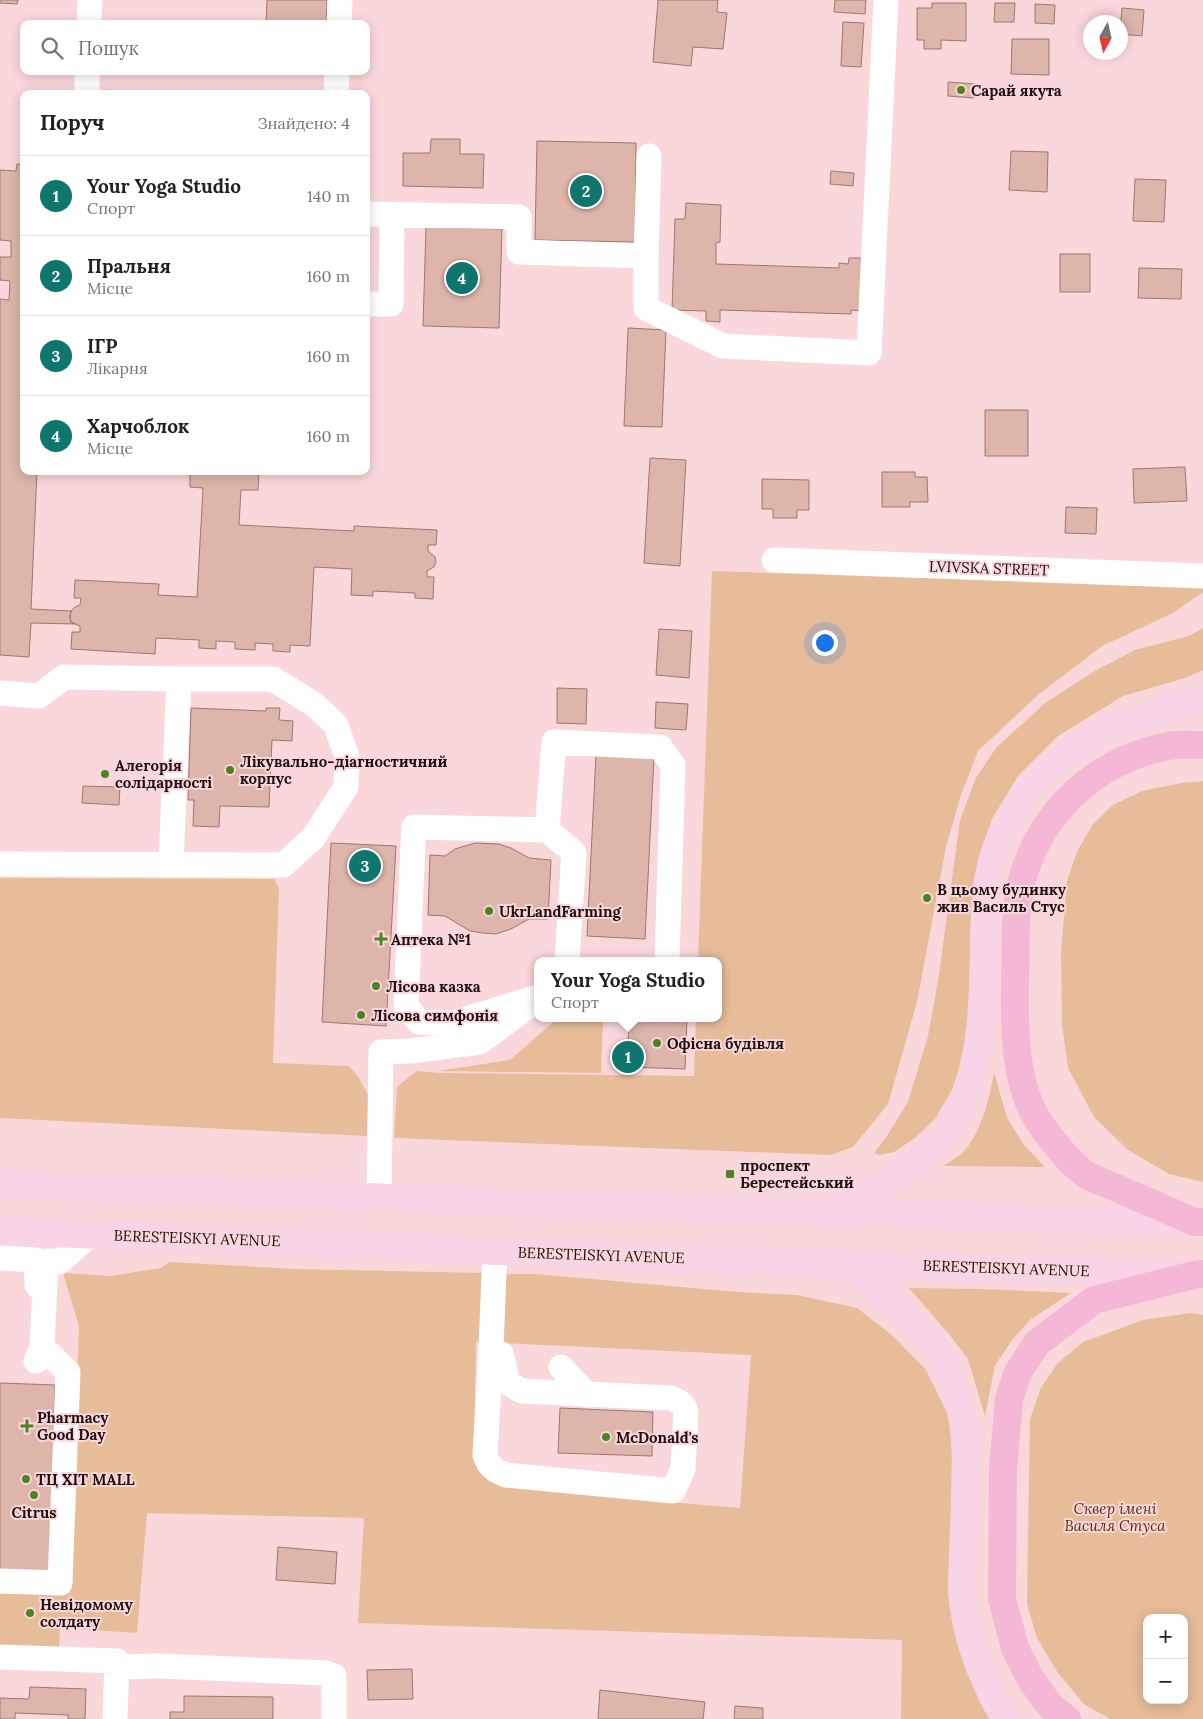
<!DOCTYPE html>
<html lang="uk">
<meta charset="utf-8">
<style>
:root{--surface:#fff;--page:#f2f2f2;--text:#202124;--muted:#757577;--line:#e0e0e0;--accent:#0f766e}
body{margin:0;font-family:Lora,serif;background:var(--page);color:var(--text)}
.controls{position:absolute;right:15px;bottom:15px;display:grid;overflow:hidden;border-radius:10px;box-shadow:0 2px 12px #0003}
.controls button{width:45px;height:45px;display:grid;place-items:center;padding:0;border:0;border-bottom:1px solid var(--line);background:var(--surface);color:var(--text);font:25px sans-serif}
.compass{position:absolute;left:1083px;top:15px;width:45px;height:45px;border-radius:50%;background:var(--surface);box-shadow:0 2px 12px #0003;rotate:188deg}
.you{position:absolute;left:824px;top:642px;width:18px;height:18px;margin:-12px;border:4px solid #fff;border-radius:50%;background:#1a73e8;box-shadow:0 0 0 8px #1a73e833}
.badge{display:grid;place-items:center;width:32px;height:32px;border-radius:50%;background:var(--accent);color:#fff;font-size:16px;font-weight:700}
.pin{position:absolute;translate:-50% -50%;border:2px solid #fff;box-shadow:0 1px 5px #0006}
.popup{position:absolute;left:534px;top:957px;width:188px;height:65px;box-sizing:border-box;display:grid;place-content:center;border-radius:10px;background:var(--surface);filter:drop-shadow(0 1px 4px #0005);font-size:16px;white-space:nowrap;color:var(--muted)}
.popup b{font-size:19px;color:var(--text)}
.popup::after{content:'';position:absolute;left:50%;top:100%;margin-left:-10px;border:10px solid transparent;border-top-color:var(--surface)}
.list{margin:0;padding:0;list-style:none}
h2{display:flex;justify-content:space-between;align-items:center;height:65px;margin:0;padding:0 20px;font-size:21px}
h2 small{font-size:16px;font-weight:400;color:var(--muted)}
.list li{display:grid;grid-template-columns:32px 1fr auto;gap:15px;align-items:center;box-sizing:border-box;height:80px;padding:0 20px;border-top:1px solid var(--line)}
.list b{display:block;font-size:19px;white-space:nowrap}
.list p{margin:0;font-size:16px;white-space:nowrap;color:var(--muted)}
.list em{font-size:16px;font-style:normal;color:var(--muted)}
.icon{flex:none;width:28px;height:28px;fill:none;stroke:currentColor;stroke-width:2;stroke-linecap:round;stroke-linejoin:round}
.map{position:relative;flex:none;width:1203px;height:1719px;overflow:hidden}
.search{position:absolute;background:var(--surface);box-shadow:0 2px 12px #0003;left:20px;top:20px;width:350px;height:55px;display:flex;align-items:center;gap:12px;box-sizing:border-box;padding:0 18px;border-radius:10px;color:var(--muted);font-size:19px}
.panel{position:absolute;background:var(--surface);box-shadow:0 2px 12px #0003;left:20px;top:90px;width:350px;height:385px;border-radius:10px}
.map>svg:first-child{display:block}
.green{fill:#e6bc99;fill-rule:evenodd}
.building{fill:#ddb5aa;stroke:#9d786d}
.lines{fill:none;stroke-linecap:round;stroke-linejoin:round}
.minor{stroke:#fff;stroke-width:25}
.major{stroke:#f8d4e6;stroke-width:28}
.highway{stroke:#f4b8d6;stroke-width:28}
.poi-dot{fill:#4c8520;stroke:#fad7da;stroke-width:2}
.labels{text-anchor:middle;dominant-baseline:central;stroke-width:4;stroke-linejoin:round;paint-order:stroke}
.poi-label{font-size:15px;font-weight:bold;fill:#1e0f11;stroke:#fad7da;text-anchor:start}
.street-label{font-size:15px;fill:#1e0f11;stroke:#fad7da}
.park-label{font-size:15px;font-style:italic;fill:#55300b;stroke:#fad7da}
</style>
<div class="map">
<svg width="1203" height="1719" viewBox="0 0 1203 1719">
<rect width="100%" height="100%" fill="#fad7da"/>
<!-- green -->
<path class="green" d="M 712,571 L 1203,587 L 1203,592 L 1173,613 L 1102,646 L 1039,694 L 978,751 L 961,795 L 946,847 L 917,1002 L 888,1104 L 853,1147 L 831,1155 L 394,1138 L 397,1087 L 416,1071 L 440,1073 L 694,1076 L 696,1018 L 718,1018 L 718,961 L 698,961 Z
M 1203,628 L 1203,670 L 1185,678 L 1123,696 L 1058,736 L 1018,776 L 992,819 L 980,858 L 967,1044 L 953,1088 L 935,1119 L 915,1138 L 894,1152 L 879,1155 L 874,1153 L 885,1139 L 908,1102 L 928,1036 L 939,975 L 960,820 L 976,778 L 996,748 L 1045,703 L 1095,671 L 1135,650 L 1189,636 Z
M 1203,781 L 1203,1182 L 1169,1174 L 1128,1150 L 1094,1117 L 1068,1068 L 1062,1024 L 1061,952 L 1067,881 L 1077,852 L 1093,824 L 1113,805 L 1142,791 L 1182,783 Z
M 0,878 L 274,879 L 279,888 L 273,1063 L 349,1066 L 359,1078 L 368,1095 L 367,1136 L 0,1118 Z
M 558,1018 L 603,1018 L 601,1073 L 438,1071 L 510,1060 Z
M 994,1072 L 1007,1118 L 1024,1145 L 1045,1167 L 943,1166 C 949,1162 957,1158 963,1152 C 981,1134 990,1097 994,1072 Z
M 170,1262 L 295,1269 L 484,1273 L 480,1342 L 476,1342 L 474,1457 L 588,1495 L 740,1508 L 751,1355 L 501,1343 L 505,1274 L 536,1274 L 737,1292 L 797,1295 L 857,1308 L 893,1336 L 926,1370 L 950,1419 L 952,1452 L 949,1593 L 953,1625 L 967,1672 L 990,1719 L 901,1719 L 902,1640 L 358,1623 L 364,1518 L 147,1513 L 137,1633 L 60,1628 L 59,1647 L 0,1647 L 0,1590 L 70,1593 L 79,1326 L 63,1273 L 110,1276 L 161,1268 Z
M 909,1288 L 982,1289 L 1071,1293 L 1031,1319 L 1013,1339 L 995,1365 L 985,1416 L 968,1359 L 948,1333 Z
M 1190,1313 L 1203,1315 L 1203,1719 L 1110,1719 L 1084,1704 L 1058,1673 L 1037,1638 L 1027,1604 L 1030,1419 L 1041,1388 L 1057,1364 L 1083,1342 L 1143,1320 ZM 1147,1618 L 1184,1618 L 1184,1700 L 1147,1700 Z"/>
<!-- building -->
<path class="building" d="M 0,0 L 18,0 L 17,4 L 0,3 Z
M 267,0 L 327,0 L 326,24 L 266,24 Z
M 658,0 L 718,0 L 717,12 L 727,13 L 723,49 L 693,47 L 691,66 L 653,62 Z
M 835,0 L 866,0 L 865,14 L 834,12 Z
M 932,3 L 966,3 L 966,41 L 941,40 L 941,49 L 924,49 L 924,40 L 917,40 L 917,8 L 932,8 Z
M 995,3 L 1015,3 L 1014,22 L 994,22 Z
M 1035,4 L 1055,5 L 1054,24 L 1035,23 Z
M 1122,8 L 1144,10 L 1142,36 L 1120,34 Z
M 843,22 L 864,23 L 861,67 L 841,66 Z
M 1012,39 L 1049,39 L 1049,75 L 1011,74 Z
M 948,82 L 975,84 L 974,98 L 948,96 Z
M 431,139 L 460,139 L 460,154 L 484,154 L 483,188 L 403,186 L 403,153 L 430,153 Z
M 537,141 L 636,143 L 635,242 L 535,240 Z
M 1011,151 L 1048,152 L 1047,192 L 1009,190 Z
M 17,164 L 24,165 L 24,471 L 37,471 L 31,609 L 71,611 L 70,617 L 71,622 L 76,624 L 31,623 L 29,657 L 0,655 L 0,299 L 9,300 L 10,281 L 0,280 L 0,257 L 11,257 L 11,241 L 0,240 L 0,170 L 16,171 Z
M 831,171 L 854,173 L 853,186 L 830,184 Z
M 1135,179 L 1166,180 L 1164,222 L 1133,221 Z
M 686,203 L 721,205 L 720,242 L 716,243 L 716,264 L 839,268 L 839,263 L 848,264 L 849,258 L 865,258 L 863,311 L 851,310 L 851,314 L 720,310 L 720,322 L 706,321 L 706,311 L 672,310 L 675,219 L 685,219 Z
M 426,227 L 502,229 L 499,328 L 423,326 Z
M 1060,254 L 1090,254 L 1090,292 L 1060,292 Z
M 1139,268 L 1182,269 L 1181,299 L 1138,298 Z
M 628,328 L 666,330 L 662,427 L 624,426 Z
M 985,410 L 1028,410 L 1028,456 L 985,456 Z
M 650,458 L 686,460 L 680,566 L 644,563 Z
M 1185,467 L 1187,501 L 1134,503 L 1133,469 Z
M 190,471 L 259,471 L 258,490 L 241,490 L 239,525 L 354,531 L 354,526 L 437,530 L 436,545 L 428,545 L 428,551 L 435,557 L 436,562 L 434,567 L 427,571 L 427,577 L 434,577 L 433,599 L 415,598 L 415,593 L 373,591 L 373,596 L 351,595 L 352,569 L 314,567 L 310,646 L 290,645 L 290,652 L 273,651 L 273,644 L 255,643 L 255,650 L 235,649 L 235,642 L 216,641 L 216,649 L 199,648 L 199,640 L 156,638 L 155,654 L 71,649 L 72,632 L 80,632 L 80,626 L 71,622 L 70,617 L 71,611 L 75,607 L 80,605 L 81,598 L 74,598 L 75,580 L 159,584 L 158,595 L 197,597 L 203,488 L 190,487 Z
M 882,472 L 915,472 L 915,477 L 927,477 L 928,502 L 910,502 L 910,507 L 882,507 Z
M 762,479 L 809,480 L 809,510 L 797,510 L 797,518 L 773,518 L 773,509 L 762,509 Z
M 1066,507 L 1097,508 L 1096,534 L 1065,533 Z
M 659,629 L 692,631 L 689,678 L 656,675 Z
M 557,688 L 587,689 L 586,724 L 557,723 Z
M 656,702 L 688,704 L 686,730 L 655,728 Z
M 191,708 L 266,711 L 266,708 L 280,708 L 279,720 L 293,721 L 292,741 L 272,740 L 269,807 L 220,806 L 219,827 L 193,826 L 194,800 L 188,800 Z
M 596,754 L 654,757 L 645,939 L 587,936 Z
M 83,786 L 120,787 L 119,805 L 82,803 Z
M 331,843 L 396,846 L 386,1026 L 322,1022 Z
M 475,843 L 499,844 L 511,848 L 529,858 L 551,860 L 548,919 L 529,919 L 511,929 L 496,934 L 483,933 L 470,931 L 445,916 L 428,915 L 430,855 L 445,856 L 455,849 Z
M 629,1018 L 687,1018 L 685,1069 L 627,1067 Z
M 0,1383 L 55,1385 L 49,1574 L 0,1572 Z
M 560,1408 L 653,1412 L 652,1456 L 558,1453 Z
M 278,1547 L 337,1552 L 335,1584 L 276,1580 Z
M 412,1669 L 413,1699 L 368,1700 L 367,1670 Z
M 30,1687 L 86,1689 L 85,1719 L 68,1719 L 68,1715 L 15,1713 L 15,1719 L 0,1719 L 0,1698 L 29,1699 Z
M 600,1690 L 705,1702 L 703,1719 L 598,1719 Z
M 184,1696 L 273,1697 L 273,1719 L 170,1719 L 170,1712 L 184,1712 Z
M 735,1706 L 763,1708 L 763,1719 L 734,1719 Z"/>
<g class="lines">
<!-- minor -->
<path class="minor" d="M 89,24 L 90,0
M 339,24 L 340,0
M 87,94 L 87,71
M 336,94 L 337,71
M 366,214 L 519,217 L 519,252 L 646,256 L 646,308 L 723,346 L 869,353 L 886,0
M 646,256 L 649,156
M 366,304 L 391,304 L 392,215
M 774,560 L 1203,576
M 0,693 L 39,696 L 64,677 L 179,679 L 171,863
M 0,864 L 283,865 L 313,838 L 346,787 L 347,757 L 336,725 L 315,705 L 273,679 L 179,679
M 567,961 L 574,853 L 547,830 L 554,742 L 660,747 L 673,765 L 667,961
M 538,997 L 453,1023 L 419,1022 L 406,1006 L 413,844 L 414,827 L 547,830
M 379,1197 L 381,1052 L 411,1051 L 480,1042 L 528,1006
M 495,1251 L 491,1347 L 485,1455 C 489,1467 495,1471 506,1475 L 673,1491 L 683,1469 L 686,1413 C 685,1404 678,1401 671,1398 L 522,1391 L 508,1383 L 501,1354
M 0,1258 L 36,1260 L 37,1285
M 36,1361 L 42,1347 L 46,1263 L 48,1261 L 59,1262 L 91,1234
M 561,1367 L 587,1395
M 0,1581 L 60,1583 L 68,1372 L 42,1347
M 0,1657 L 117,1661 L 115,1719
M 117,1667 L 159,1666 L 326,1673 L 334,1676 L 334,1719"/>
<!-- major -->
<path class="major" d="M 0,1184 L 731,1210 L 1194,1222
M 831,1211 C 872,1191 913,1171 944,1137 C 955,1125 961,1105 967,1090 C 984,1041 983,988 984,937 C 985,913 985,889 991,866 C 999,831 1020,798 1045,772 C 1088,728 1149,719 1203,696
M 0,1231 L 794,1263 L 1185,1274
M 847,1264 C 882,1296 927,1326 948,1370 C 974,1425 965,1495 963,1554 C 963,1566 961,1579 962,1592 C 965,1623 972,1651 985,1679 C 991,1693 997,1707 1007,1719"/>
<!-- highway -->
<path class="highway" d="M 1203,745 C 1192,745 1180,744 1169,746 C 1102,758 1047,805 1025,870 C 1013,906 1016,948 1015,986 C 1014,1030 1015,1088 1041,1125 C 1051,1139 1072,1166 1087,1175 C 1097,1181 1110,1185 1121,1190 C 1146,1201 1170,1211 1194,1222 L 1203,1222
M 1067,1719 L 1050,1706 L 1030,1678 L 1015,1648 L 1002,1599 L 1003,1469 L 1009,1399 L 1018,1372 L 1037,1343 L 1094,1300 L 1198,1274 L 1203,1274"/>
</g>
<!-- markers -->
<g class="poi-dot">
<circle cx="961" cy="90" r="5"/>
<circle cx="230" cy="770" r="5"/>
<circle cx="105" cy="774" r="5"/>
<circle cx="927" cy="898" r="5"/>
<circle cx="489" cy="911" r="5"/>
<path d="M378.5 931.5h5v5h5v5h-5v5h-5v-5h-5v-5h5z"/>
<circle cx="376" cy="986" r="5"/>
<circle cx="361" cy="1015" r="5"/>
<circle cx="657" cy="1043" r="5"/>
<rect x="725" y="1169" width="10" height="10" rx="2.5"/>
<path d="M24.5 1418.5h5v5h5v5h-5v5h-5v-5h-5v-5h5z"/>
<circle cx="606" cy="1437" r="5"/>
<circle cx="26" cy="1479" r="5"/>
<circle cx="34" cy="1495" r="5"/>
<circle cx="30" cy="1613" r="5"/>
</g>
<g class="labels">
<!-- poi labels -->
<g class="poi-label">
<text x="971" y="90">Сарай якута</text>
<text x="240" y="761">Лікувально-діагностичний<tspan x="240" dy="17">корпус</tspan></text>
<text x="115" y="765">Алегорія<tspan x="115" dy="17">солідарності</tspan></text>
<text x="937" y="889">В цьому будинку<tspan x="937" dy="17">жив Василь Стус</tspan></text>
<text x="499" y="911">UkrLandFarming</text>
<text x="391" y="939">Аптека №1</text>
<text x="386" y="986">Лісова казка</text>
<text x="371" y="1015">Лісова симфонія</text>
<text x="667" y="1043">Офісна будівля</text>
<text x="740" y="1165">проспект<tspan x="740" dy="17">Берестейський</tspan></text>
<text x="37" y="1417">Pharmacy<tspan x="37" dy="17">Good Day</tspan></text>
<text x="616" y="1437">McDonald's</text>
<text x="36" y="1479">ТЦ ХІТ MALL</text>
<text x="34" y="1512" text-anchor="middle">Citrus</text>
<text x="40" y="1604">Невідомому<tspan x="40" dy="17">солдату</tspan></text>
</g>
<!-- street labels -->
<g class="street-label">
<text transform="translate(989 568) rotate(2)">LVIVSKA STREET</text>
<text transform="translate(197 1238) rotate(2)">BERESTEISKYI AVENUE</text>
<text transform="translate(601 1255) rotate(2)">BERESTEISKYI AVENUE</text>
<text transform="translate(1006 1268) rotate(2)">BERESTEISKYI AVENUE</text>
</g>
<!-- park labels -->
<g class="park-label">
<text x="1115" y="1508">Сквер імені<tspan x="1115" dy="17">Василя Стуса</tspan></text>
</g>
</g>
</svg>
<div class="controls">
<button>+</button>
<button>−</button>
</div>
<svg class="compass" viewBox="-18 -18 36 36"><path d="M0-13l5 13h-10z" fill="#e53935"/><path d="M0 13l5-13h-10z" fill="#757577"/></svg>
<div class="you"></div>
<div class="pin badge" style="left:628px;top:1057px">1</div>
<div class="popup"><b>Your Yoga Studio</b>Спорт</div>
<div class="pin badge" style="left:586px;top:191px">2</div>
<div class="pin badge" style="left:365px;top:866px">3</div>
<div class="pin badge" style="left:462px;top:278px">4</div>
<div class="search"><svg class="icon" aria-label="search" viewBox="0 0 24 24"><circle cx="10" cy="10" r="6"/><path d="M15 15l6 6"/></svg>Пошук</div>
<section class="panel">
<h2>Поруч<small>Знайдено: 4</small></h2>
<ul class="list">
<li><span class="badge">1</span><div><b>Your Yoga Studio</b><p>Спорт</p></div><em>140 m</em></li>
<li><span class="badge">2</span><div><b>Пральня</b><p>Місце</p></div><em>160 m</em></li>
<li><span class="badge">3</span><div><b>ІГР</b><p>Лікарня</p></div><em>160 m</em></li>
<li><span class="badge">4</span><div><b>Харчоблок</b><p>Місце</p></div><em>160 m</em></li>
</ul>
</section>
</div>
